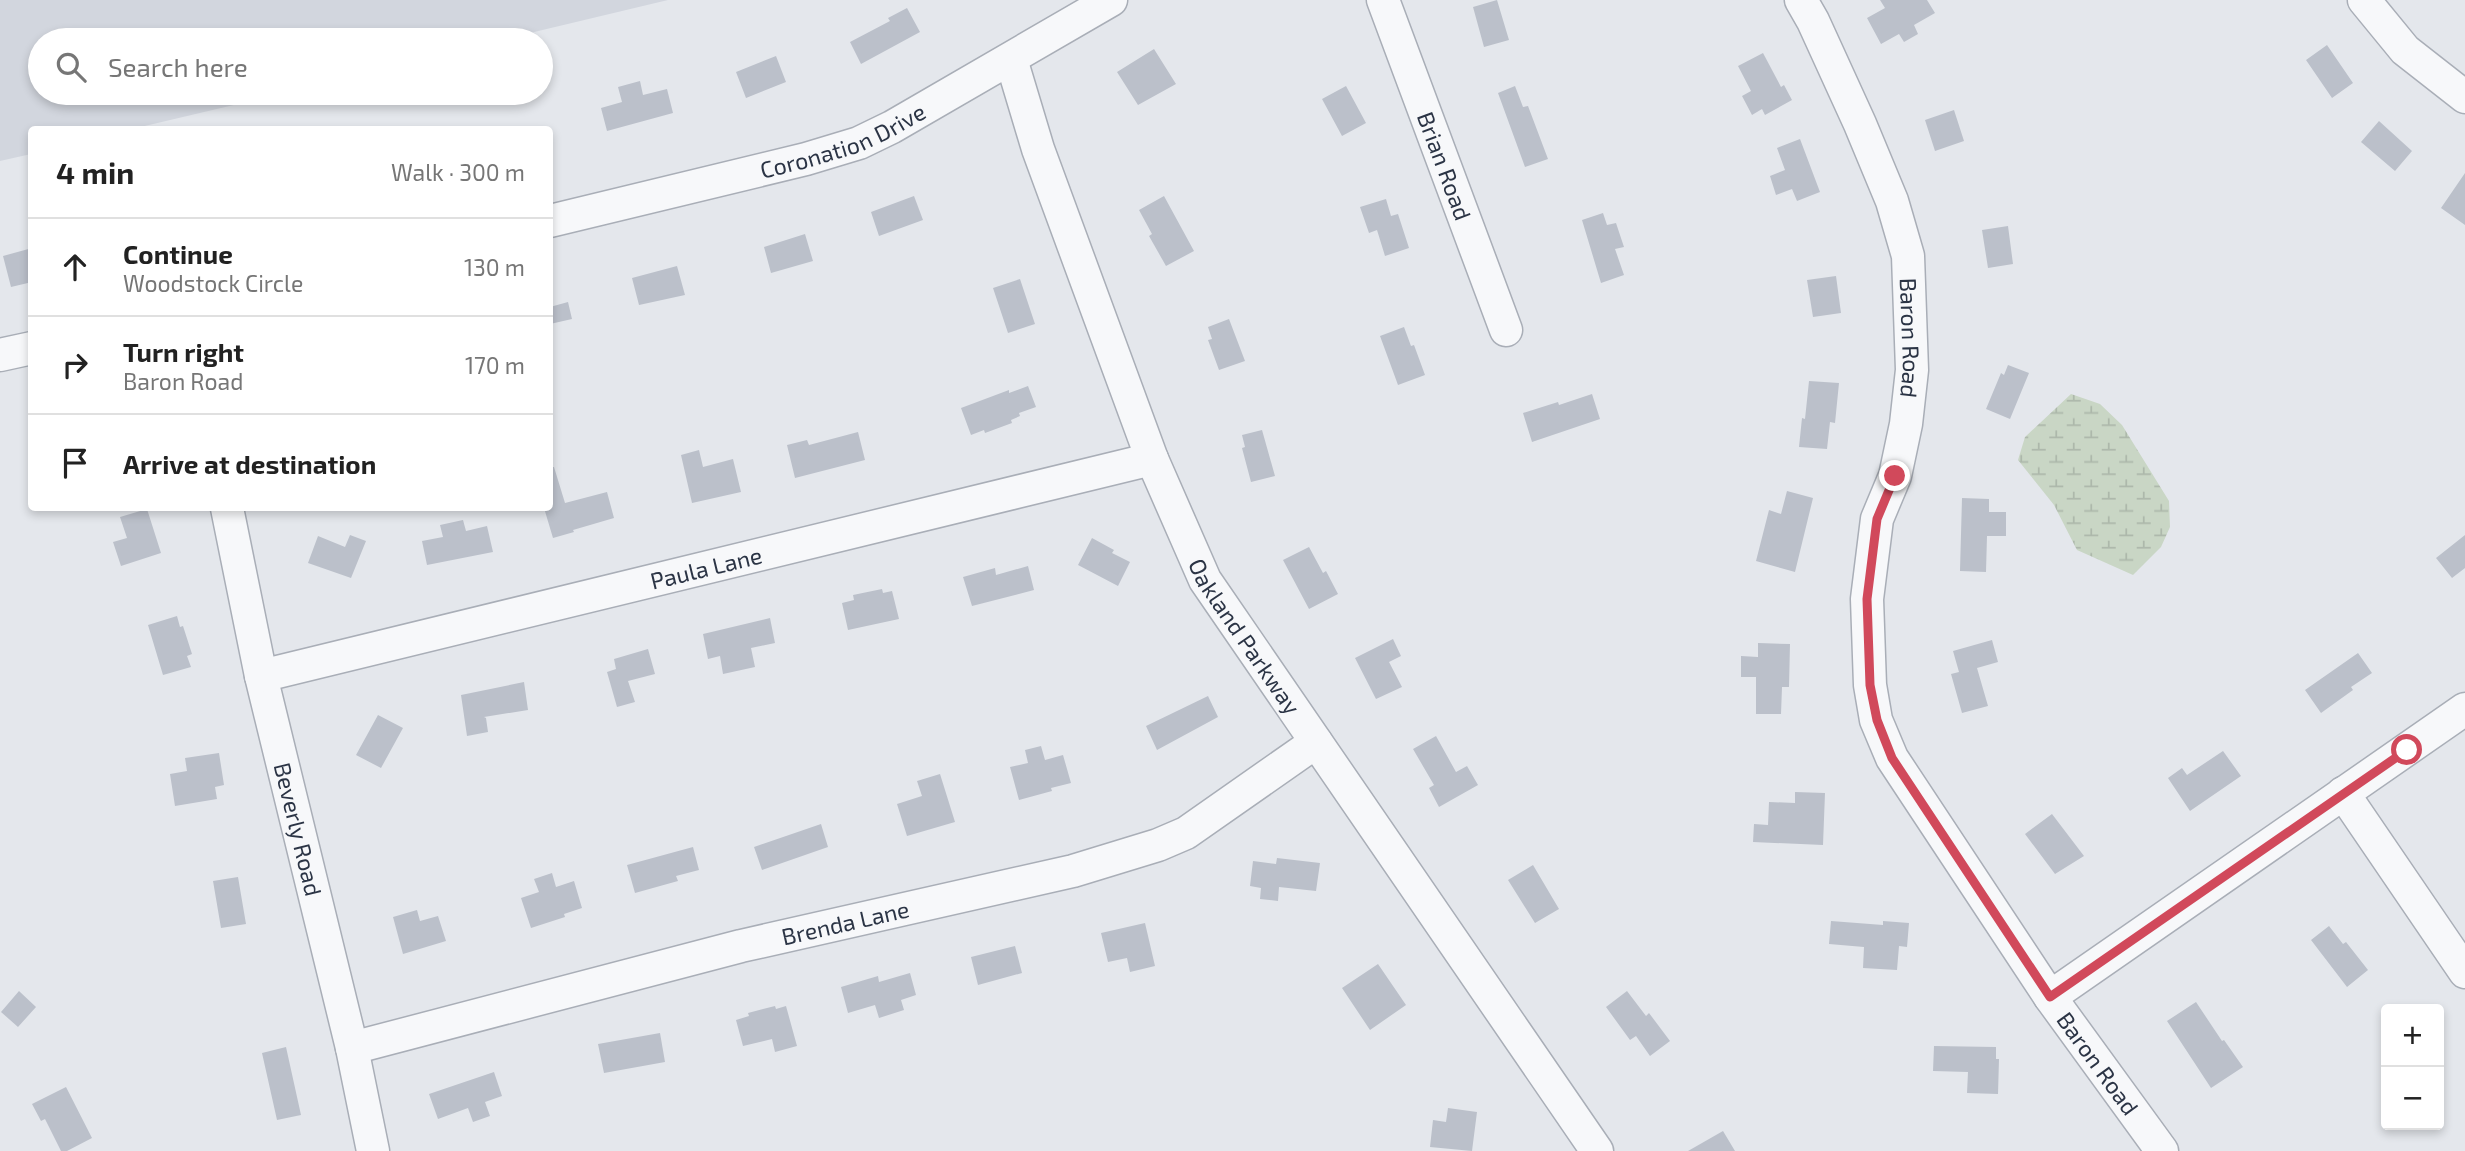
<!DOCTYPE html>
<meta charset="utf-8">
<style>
:root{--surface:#fff;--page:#f6f6f6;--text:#222;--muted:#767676;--line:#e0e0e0}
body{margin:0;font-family:"Exo 2",sans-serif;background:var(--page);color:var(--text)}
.controls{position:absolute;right:21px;bottom:21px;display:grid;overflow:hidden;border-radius:7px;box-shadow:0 4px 10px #0003}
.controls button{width:63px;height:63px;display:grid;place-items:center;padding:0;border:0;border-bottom:2px solid var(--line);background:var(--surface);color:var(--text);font:35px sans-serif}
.stop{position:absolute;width:21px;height:21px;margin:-16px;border:5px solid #d1495b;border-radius:50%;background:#fff}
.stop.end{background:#d1495b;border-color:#fff;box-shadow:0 2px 7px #0008}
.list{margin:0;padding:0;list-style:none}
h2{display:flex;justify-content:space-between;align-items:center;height:91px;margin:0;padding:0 28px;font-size:30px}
h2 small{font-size:23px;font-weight:400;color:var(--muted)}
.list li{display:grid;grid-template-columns:46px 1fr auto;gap:21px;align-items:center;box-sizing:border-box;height:98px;padding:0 28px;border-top:2px solid var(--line)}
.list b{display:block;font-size:26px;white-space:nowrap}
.list p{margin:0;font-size:23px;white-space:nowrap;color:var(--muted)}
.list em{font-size:23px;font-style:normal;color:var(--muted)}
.icon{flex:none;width:38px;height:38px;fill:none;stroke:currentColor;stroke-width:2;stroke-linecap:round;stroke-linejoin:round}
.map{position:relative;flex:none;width:2465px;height:1151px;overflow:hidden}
.search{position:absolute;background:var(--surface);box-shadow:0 4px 10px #0003;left:28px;top:28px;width:525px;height:77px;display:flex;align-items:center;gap:18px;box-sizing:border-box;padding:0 24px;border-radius:38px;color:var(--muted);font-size:26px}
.panel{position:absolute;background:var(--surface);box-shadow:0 4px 10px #0003;left:28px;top:126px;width:525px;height:385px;border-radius:7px}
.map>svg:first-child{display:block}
.built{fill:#d2d6de}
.wetland{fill:url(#wetland-marsh)}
.building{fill:#bbc0ca}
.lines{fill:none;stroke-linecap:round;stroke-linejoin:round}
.minor-casing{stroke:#a9aeb7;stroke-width:35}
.minor{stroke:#f7f8fa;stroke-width:32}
.route{stroke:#d1495b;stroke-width:9}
.labels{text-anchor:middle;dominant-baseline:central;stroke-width:6;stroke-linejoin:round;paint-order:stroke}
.street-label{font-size:23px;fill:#2b3445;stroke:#f4f6f9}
</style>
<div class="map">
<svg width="2465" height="1151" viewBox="0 0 2465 1151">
<defs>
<pattern id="wetland-marsh" width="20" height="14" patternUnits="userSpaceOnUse" patternTransform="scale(1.75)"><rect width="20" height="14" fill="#c9d6c5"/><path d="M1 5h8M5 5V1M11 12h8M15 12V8" fill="none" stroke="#adb8ab"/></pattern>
</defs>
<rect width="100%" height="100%" fill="#e4e7ec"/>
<!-- built -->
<path class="built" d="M 0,0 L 668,0 L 501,40 L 40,40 L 40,93 L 284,93 L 132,129 L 32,130 L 31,154 L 0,161 Z"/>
<!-- wetland -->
<path class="wetland" d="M 2071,394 L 2100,404 L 2122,425 L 2169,501 L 2170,527 L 2161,547 L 2133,575 L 2077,550 L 2054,505 L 2018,460 L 2025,437 Z"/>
<!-- building -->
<path class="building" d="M 1497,0 L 1509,40 L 1484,47 L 1473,7 Z
M 1880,0 L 1927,0 L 1935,13 L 1914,25 L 1918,34 L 1904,42 L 1899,34 L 1881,44 L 1867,18 L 1885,8 Z
M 907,8 L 920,32 L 861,64 L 850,42 L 890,21 L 888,18 Z
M 2327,45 L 2353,83 L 2332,98 L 2306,60 Z
M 1154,49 L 1176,84 L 1138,105 L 1117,72 Z
M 1763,53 L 1781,87 L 1784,85 L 1792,100 L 1765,115 L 1762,109 L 1752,115 L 1742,96 L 1751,91 L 1738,66 Z
M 776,56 L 786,82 L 746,98 L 736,72 Z
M 640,81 L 643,95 L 667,89 L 673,113 L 607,131 L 601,108 L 622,102 L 618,87 Z
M 1346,86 L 1366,123 L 1342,136 L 1322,99 Z
M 1515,86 L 1523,107 L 1528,106 L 1548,159 L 1525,167 L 1498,93 Z
M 1954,110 L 1964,141 L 1935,151 L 1925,120 Z
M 2379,121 L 2412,151 L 2395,171 L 2361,142 Z
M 1800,139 L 1820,192 L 1797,201 L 1792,189 L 1776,195 L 1770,176 L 1785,170 L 1777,148 Z
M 2465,173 L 2465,225 L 2441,208 Z
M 914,196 L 923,220 L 879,236 L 871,212 Z
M 1164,196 L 1194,251 L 1166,266 L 1149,236 L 1152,234 L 1139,210 Z
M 1386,199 L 1391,216 L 1398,214 L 1409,248 L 1385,256 L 1377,230 L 1369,233 L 1360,207 Z
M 1603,213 L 1607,225 L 1616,223 L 1624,247 L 1615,249 L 1624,275 L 1601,283 L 1582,220 Z
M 2008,226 L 2013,264 L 1988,268 L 1982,230 Z
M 805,234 L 813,261 L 771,273 L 764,247 Z
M 32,248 L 32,282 L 11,287 L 3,256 Z
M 677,266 L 685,295 L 639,305 L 632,278 Z
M 1836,276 L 1841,313 L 1813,317 L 1807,280 Z
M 1020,279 L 1035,324 L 1008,333 L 993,288 Z
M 568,302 L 572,319 L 550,324 L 550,307 Z
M 1229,319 L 1245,361 L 1219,370 L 1208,340 L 1212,339 L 1208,327 Z
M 1404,327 L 1411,346 L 1414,345 L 1425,375 L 1398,385 L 1380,336 Z
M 2008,365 L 2029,373 L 2010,419 L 1986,409 L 2001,373 L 2004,375 Z
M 1809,381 L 1839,383 L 1835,423 L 1830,422 L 1827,449 L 1799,447 L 1802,418 L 1805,419 Z
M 1028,386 L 1036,407 L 1019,413 L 1020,416 L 1011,420 L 1012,423 L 985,433 L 984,430 L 971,435 L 961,408 L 1009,390 L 1009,393 Z
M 1592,394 L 1600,419 L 1532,442 L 1523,413 L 1558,402 L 1559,405 Z
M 1262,430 L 1275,476 L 1251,482 L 1242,448 L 1245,447 L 1242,435 Z
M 858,432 L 865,460 L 795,478 L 787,445 L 807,440 L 809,445 Z
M 699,450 L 703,467 L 733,459 L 741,492 L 692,503 L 681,455 Z
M 550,467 L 554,467 L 565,503 L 607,492 L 614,518 L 573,530 L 574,532 L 553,538 L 544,508 L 550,508 Z
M 1787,491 L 1813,498 L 1795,572 L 1756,561 L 1769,510 L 1781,514 Z
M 1962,498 L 1989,499 L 1989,512 L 2006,512 L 2006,536 L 1987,536 L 1986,572 L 1960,571 Z
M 147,509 L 161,553 L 121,566 L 113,542 L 127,538 L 120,517 Z
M 463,520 L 466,531 L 487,526 L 493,552 L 427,565 L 422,541 L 443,537 L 440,525 Z
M 350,535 L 366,541 L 351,578 L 308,563 L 318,536 L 345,547 Z
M 2465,535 L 2465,568 L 2452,578 L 2436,558 Z
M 1092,538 L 1114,550 L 1112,553 L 1130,562 L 1118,586 L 1078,565 Z
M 1309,547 L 1323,573 L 1326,571 L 1338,594 L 1309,609 L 1283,560 Z
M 1028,566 L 1034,590 L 972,606 L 963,577 L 995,568 L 996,575 Z
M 882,589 L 883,593 L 892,591 L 899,619 L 848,630 L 842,603 L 854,600 L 853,595 Z
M 177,616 L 180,627 L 183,626 L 192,654 L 187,656 L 191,667 L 163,675 L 148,625 Z
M 770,618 L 775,643 L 751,648 L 755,667 L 723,674 L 720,656 L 708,659 L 703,634 Z
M 1393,639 L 1401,656 L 1389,662 L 1402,687 L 1376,699 L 1355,658 Z
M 1992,640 L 1998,662 L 1977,668 L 1988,706 L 1962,713 L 1951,674 L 1959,672 L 1953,651 Z
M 1758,643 L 1790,644 L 1789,687 L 1782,687 L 1781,714 L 1756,714 L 1756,677 L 1741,677 L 1741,656 L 1758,657 Z
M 648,649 L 655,674 L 628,681 L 635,702 L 617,707 L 607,672 L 616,669 L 614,659 Z
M 2358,653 L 2372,673 L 2351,687 L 2353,690 L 2321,713 L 2305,690 Z
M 524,682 L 528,710 L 484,717 L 486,718 L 488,732 L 467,736 L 461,695 Z
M 1208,696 L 1218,717 L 1157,750 L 1146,726 Z
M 378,715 L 403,728 L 381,768 L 356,755 Z
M 1436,736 L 1456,772 L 1467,766 L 1478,785 L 1439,807 L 1429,788 L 1434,785 L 1413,749 Z
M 1041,746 L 1045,760 L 1063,755 L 1071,783 L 1051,788 L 1052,791 L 1019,800 L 1010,767 L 1028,763 L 1025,750 Z
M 2223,751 L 2241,776 L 2190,811 L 2168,778 L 2182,768 L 2187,775 Z
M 219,753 L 224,785 L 215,787 L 217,799 L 175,806 L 170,774 L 187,771 L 185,758 Z
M 940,774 L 955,822 L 907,836 L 897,804 L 922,796 L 917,781 Z
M 1795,792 L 1825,793 L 1823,845 L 1753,842 L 1754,824 L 1768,825 L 1769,802 L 1795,803 Z
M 2052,814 L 2084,856 L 2055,874 L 2025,834 Z
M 821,824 L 828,847 L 762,870 L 754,847 Z
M 693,847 L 699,870 L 676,876 L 678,881 L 635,893 L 627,865 Z
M 1277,858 L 1320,863 L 1316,891 L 1279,887 L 1278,901 L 1260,899 L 1261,888 L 1250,886 L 1253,861 L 1276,864 Z
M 1533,865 L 1559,909 L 1535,923 L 1508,880 Z
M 552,873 L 556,887 L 574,881 L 582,908 L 564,914 L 565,917 L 531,928 L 521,898 L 539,892 L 534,879 Z
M 238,877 L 246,924 L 221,928 L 213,881 Z
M 417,910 L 420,921 L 438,916 L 446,941 L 403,954 L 393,917 Z
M 1831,921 L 1883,925 L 1883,921 L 1909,923 L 1907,947 L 1899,946 L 1897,970 L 1863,968 L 1864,947 L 1829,944 Z
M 1145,923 L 1155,966 L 1130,972 L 1127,958 L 1108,962 L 1101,933 Z
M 2329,926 L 2343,944 L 2346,942 L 2368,970 L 2347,987 L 2311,940 Z
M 1015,946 L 1022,973 L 978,985 L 971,957 Z
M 1378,964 L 1406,1005 L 1370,1030 L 1342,988 Z
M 910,973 L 916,995 L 901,1000 L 904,1010 L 879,1018 L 875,1005 L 848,1013 L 841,987 L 878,976 L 879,982 Z
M 19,991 L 36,1007 L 18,1027 L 1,1012 Z
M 1627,991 L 1646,1016 L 1649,1013 L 1670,1041 L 1650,1056 L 1636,1036 L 1630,1040 L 1606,1007 Z
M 2196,1002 L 2222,1041 L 2224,1040 L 2243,1067 L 2211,1088 L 2167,1021 Z
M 775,1006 L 776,1009 L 786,1006 L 797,1046 L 775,1052 L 772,1039 L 743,1046 L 736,1020 L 749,1016 L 748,1013 Z
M 660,1033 L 665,1062 L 604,1073 L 598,1044 Z
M 1934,1046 L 1996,1047 L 1996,1059 L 1999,1059 L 1998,1094 L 1967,1093 L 1968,1072 L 1933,1071 Z
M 286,1047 L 301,1115 L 277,1120 L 262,1053 Z
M 494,1072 L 502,1096 L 485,1102 L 490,1116 L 473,1122 L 468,1108 L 438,1119 L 429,1094 Z
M 66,1087 L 92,1138 L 67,1151 L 61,1151 L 45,1119 L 41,1121 L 32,1104 Z
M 1448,1108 L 1477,1112 L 1472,1151 L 1430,1147 L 1433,1120 L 1446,1122 Z
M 1723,1131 L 1735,1151 L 1688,1151 Z"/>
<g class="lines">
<defs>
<g id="minor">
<path id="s1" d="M 1383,0 L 1506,330"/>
<path id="s2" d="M 1801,0 L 1813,21 L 1860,124 L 1892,201 L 1908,256 L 1912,370 L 1906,424 L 1895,476 L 1877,519 L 1867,599 L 1870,685 L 1876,720 L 1892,758 L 2050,997 L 2162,1151"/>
<path d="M 2364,0 L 2405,50 L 2465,97"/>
<path id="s3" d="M 1011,59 L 1038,149 L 1152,459 L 1205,580 L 1597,1151"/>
<path id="s4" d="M 550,221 L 806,159 L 859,143 L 892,127 L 1111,0"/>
<path d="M 0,355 L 32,348"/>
<path id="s5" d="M 227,508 L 261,676 L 352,1048 L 373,1151"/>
<path id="s6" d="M 261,676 L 1152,459"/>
<path d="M 2343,793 L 2465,972"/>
<path d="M 2050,997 L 2465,709"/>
<path id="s7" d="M 352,1048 L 741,946 L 1073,871 L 1158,845 L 1186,833 L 1316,742"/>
</g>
</defs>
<!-- minor casing -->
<use href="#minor" class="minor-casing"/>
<!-- minor -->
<use href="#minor" class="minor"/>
</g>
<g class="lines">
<!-- route -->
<path class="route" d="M 1895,476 L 1877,519 L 1867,599 L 1870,685 L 1877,720 L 1892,758 L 2050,997 L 2407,750"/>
</g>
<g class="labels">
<!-- street labels -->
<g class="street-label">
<text stroke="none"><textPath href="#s4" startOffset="304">Coronation Drive</textPath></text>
<text stroke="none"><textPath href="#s1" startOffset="177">Brian Road</textPath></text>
<text stroke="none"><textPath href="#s2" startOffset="360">Baron Road</textPath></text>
<text stroke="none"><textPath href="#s6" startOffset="458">Paula Lane</textPath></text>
<text stroke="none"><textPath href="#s3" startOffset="625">Oakland Parkway</textPath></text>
<text stroke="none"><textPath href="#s5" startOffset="329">Beverly Road</textPath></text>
<text stroke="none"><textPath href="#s7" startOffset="509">Brenda Lane</textPath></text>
<text stroke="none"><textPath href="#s2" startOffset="1158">Baron Road</textPath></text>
</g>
</g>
</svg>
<div class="controls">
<button>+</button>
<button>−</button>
</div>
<div class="stop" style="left:2407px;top:750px"></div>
<div class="stop end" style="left:1895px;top:476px"></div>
<div class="search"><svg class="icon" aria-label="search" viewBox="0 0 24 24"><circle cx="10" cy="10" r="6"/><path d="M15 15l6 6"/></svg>Search here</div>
<section class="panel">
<h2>4 min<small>Walk · 300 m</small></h2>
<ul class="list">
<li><svg class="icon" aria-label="ahead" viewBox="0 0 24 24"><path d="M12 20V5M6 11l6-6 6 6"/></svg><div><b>Continue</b><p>Woodstock Circle</p></div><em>130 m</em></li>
<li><svg class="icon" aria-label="right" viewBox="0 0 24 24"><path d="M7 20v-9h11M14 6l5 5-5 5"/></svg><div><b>Turn right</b><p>Baron Road</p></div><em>170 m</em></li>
<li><svg class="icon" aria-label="arrive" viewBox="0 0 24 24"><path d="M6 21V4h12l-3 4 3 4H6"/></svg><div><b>Arrive at destination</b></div></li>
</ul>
</section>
</div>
